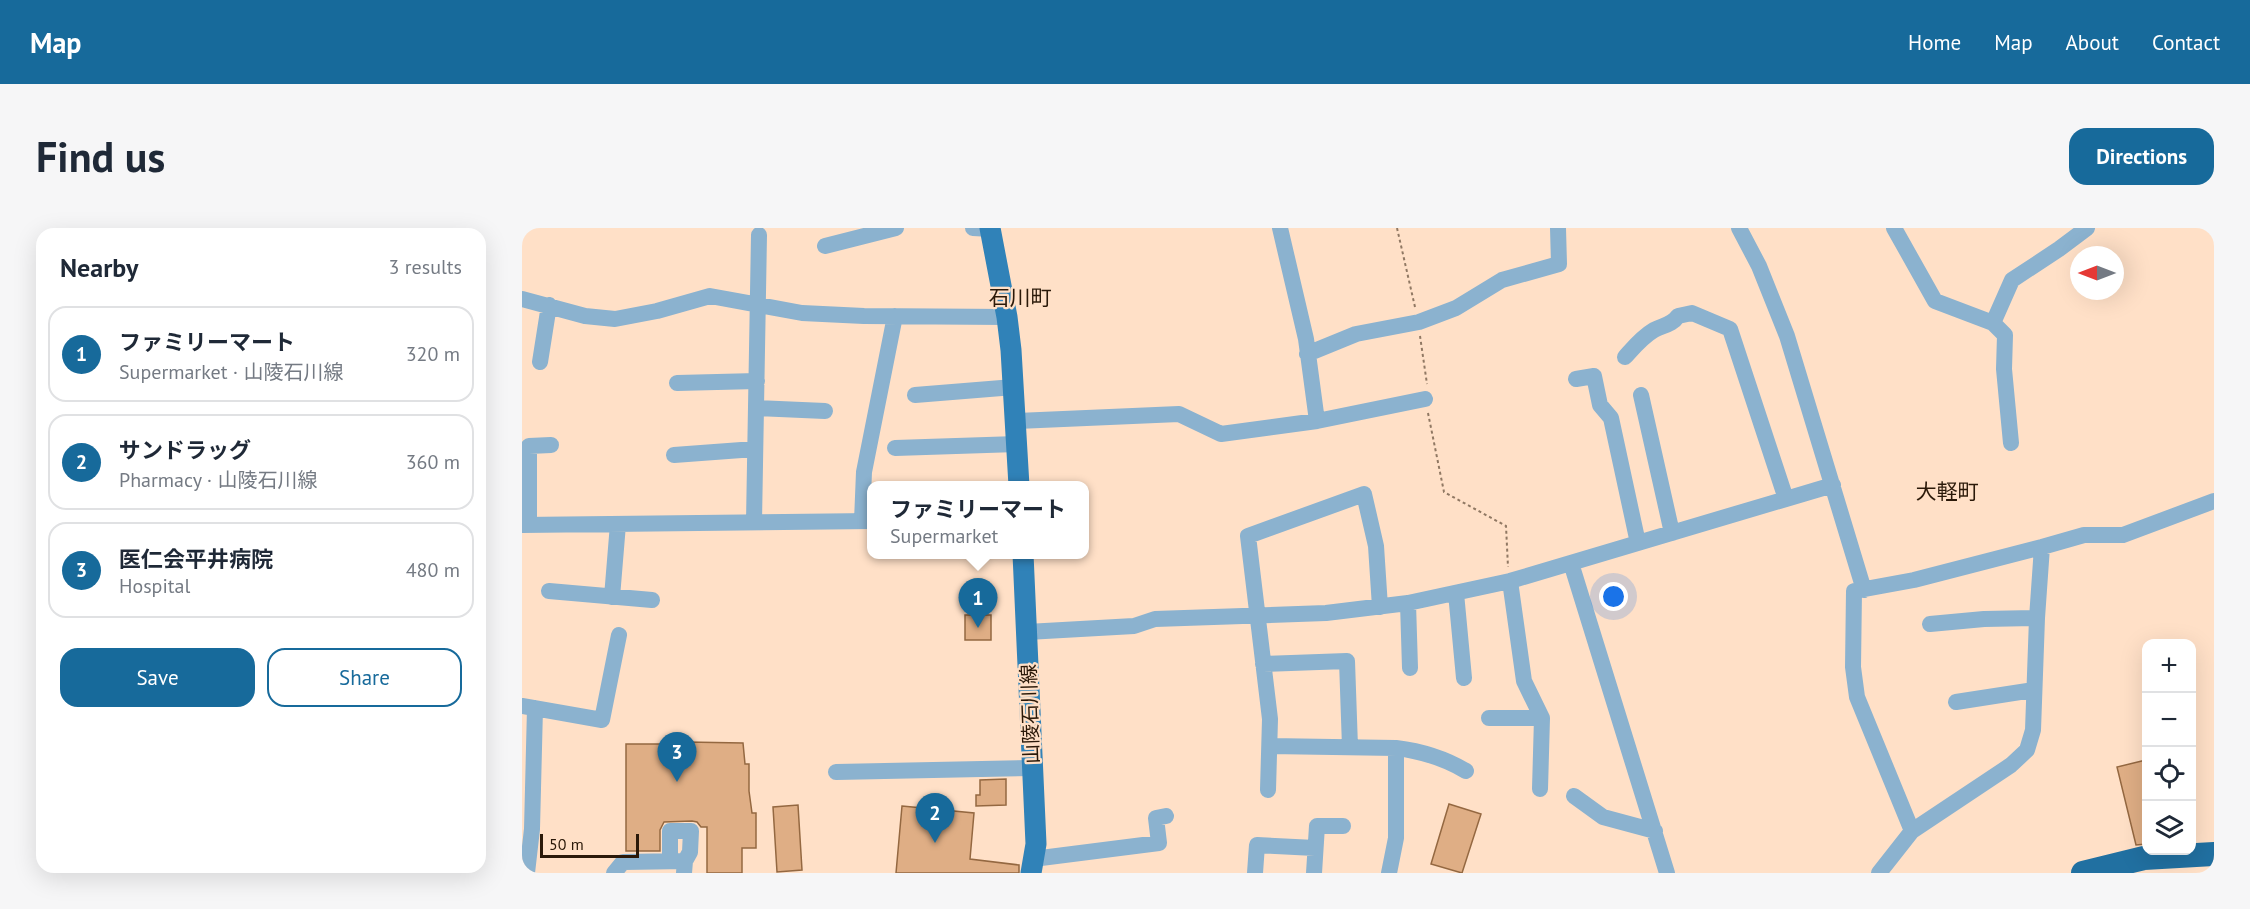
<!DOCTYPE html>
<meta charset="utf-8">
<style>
:root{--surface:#fff;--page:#f6f6f7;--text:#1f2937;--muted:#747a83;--line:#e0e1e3;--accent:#176a9b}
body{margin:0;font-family:"PT Sans","Noto Sans JP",sans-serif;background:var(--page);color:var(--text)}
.controls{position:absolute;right:18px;bottom:18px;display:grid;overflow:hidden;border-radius:12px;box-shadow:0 6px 24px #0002}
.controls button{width:54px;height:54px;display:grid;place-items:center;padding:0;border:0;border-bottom:2px solid var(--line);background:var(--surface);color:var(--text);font:30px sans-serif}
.compass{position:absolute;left:1548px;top:18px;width:54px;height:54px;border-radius:50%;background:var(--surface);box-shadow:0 6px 24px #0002;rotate:270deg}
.scale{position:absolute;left:18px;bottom:15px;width:99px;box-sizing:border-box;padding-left:6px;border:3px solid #2b1909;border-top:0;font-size:16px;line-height:21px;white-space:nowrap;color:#2b1909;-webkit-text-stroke:4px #ffe0c7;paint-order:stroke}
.you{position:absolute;left:1092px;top:369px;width:21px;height:21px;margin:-15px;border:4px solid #fff;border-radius:50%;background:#1a73e8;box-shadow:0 0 0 9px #1a73e833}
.badge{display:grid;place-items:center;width:39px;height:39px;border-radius:50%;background:var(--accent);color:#fff;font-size:20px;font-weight:700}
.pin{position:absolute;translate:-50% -50px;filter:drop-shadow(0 2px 3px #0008)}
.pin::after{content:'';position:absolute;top:32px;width:21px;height:18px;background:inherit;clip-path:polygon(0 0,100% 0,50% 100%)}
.popup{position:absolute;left:345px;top:253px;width:222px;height:78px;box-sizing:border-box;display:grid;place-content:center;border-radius:12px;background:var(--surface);filter:drop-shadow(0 2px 4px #0005);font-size:20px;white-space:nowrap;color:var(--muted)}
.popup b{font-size:22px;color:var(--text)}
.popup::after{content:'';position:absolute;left:50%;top:100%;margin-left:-12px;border:12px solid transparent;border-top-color:var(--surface)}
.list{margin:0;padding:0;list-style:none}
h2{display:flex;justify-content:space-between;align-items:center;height:78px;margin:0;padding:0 24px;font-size:26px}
h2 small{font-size:20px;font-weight:400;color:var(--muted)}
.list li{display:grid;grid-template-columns:39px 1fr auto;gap:18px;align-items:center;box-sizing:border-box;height:96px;margin:0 12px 12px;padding:0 12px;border:2px solid var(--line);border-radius:18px}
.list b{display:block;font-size:22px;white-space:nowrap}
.list p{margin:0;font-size:20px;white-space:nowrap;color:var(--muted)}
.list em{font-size:20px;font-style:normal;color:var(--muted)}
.actions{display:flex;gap:12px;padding:18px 24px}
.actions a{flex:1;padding:14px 0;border:2px solid var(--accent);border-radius:18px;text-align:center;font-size:21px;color:var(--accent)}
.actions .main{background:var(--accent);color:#fff}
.icon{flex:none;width:33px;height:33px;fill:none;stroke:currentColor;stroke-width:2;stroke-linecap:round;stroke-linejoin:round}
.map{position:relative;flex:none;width:1692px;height:645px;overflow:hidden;border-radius:18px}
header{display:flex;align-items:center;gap:36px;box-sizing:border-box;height:84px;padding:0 30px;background:var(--accent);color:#fff}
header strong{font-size:28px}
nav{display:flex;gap:33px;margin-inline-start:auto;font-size:21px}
.intro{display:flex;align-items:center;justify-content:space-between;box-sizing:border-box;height:144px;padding:0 36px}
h1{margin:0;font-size:42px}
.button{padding:15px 27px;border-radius:18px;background:var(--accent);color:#fff;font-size:21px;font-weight:700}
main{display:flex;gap:36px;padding:0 36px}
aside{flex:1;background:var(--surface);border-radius:18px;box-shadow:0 6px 24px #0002}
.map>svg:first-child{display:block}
.building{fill:#dfae85;stroke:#946841;stroke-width:1.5}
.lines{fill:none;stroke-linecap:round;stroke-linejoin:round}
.path{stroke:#907863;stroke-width:2;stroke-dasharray:3 3;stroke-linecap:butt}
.minor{stroke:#8bb2cf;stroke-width:16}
.major{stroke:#3082b8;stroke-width:21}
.highway{stroke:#2170a1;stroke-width:24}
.labels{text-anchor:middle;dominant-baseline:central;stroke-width:4.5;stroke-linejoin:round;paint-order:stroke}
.street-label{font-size:20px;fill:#2b1909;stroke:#ffe0c7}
.neighbourhood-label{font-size:21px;fill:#2b1909;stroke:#ffe0c7}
</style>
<header>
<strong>Map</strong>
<nav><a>Home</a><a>Map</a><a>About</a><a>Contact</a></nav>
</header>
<div class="intro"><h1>Find us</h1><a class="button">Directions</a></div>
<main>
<aside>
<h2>Nearby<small>3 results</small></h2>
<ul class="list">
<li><span class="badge">1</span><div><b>ファミリーマート</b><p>Supermarket · 山陵石川線</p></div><em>320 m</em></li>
<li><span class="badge">2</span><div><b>サンドラッグ</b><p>Pharmacy · 山陵石川線</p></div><em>360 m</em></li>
<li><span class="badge">3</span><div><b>医仁会平井病院</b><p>Hospital</p></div><em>480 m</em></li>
</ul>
<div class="actions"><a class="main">Save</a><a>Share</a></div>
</aside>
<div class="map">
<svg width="1692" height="645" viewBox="0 0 1692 645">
<rect width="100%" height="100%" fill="#ffe0c7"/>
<!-- building -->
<path class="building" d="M 443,387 L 469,387 L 469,412 L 443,412 Z
M 164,514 L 221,515 L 223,536 L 227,536 L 227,563 L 230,585 L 234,585 L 234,620 L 220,620 L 220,645 L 185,645 L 185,599 L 179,599 L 175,594 L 170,593 L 142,594 L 138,602 L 138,623 L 104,623 L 104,516 L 164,516 Z
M 1624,532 L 1624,616 L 1614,617 L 1595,539 Z
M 484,551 L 484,577 L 454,578 L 454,567 L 458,567 L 458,552 Z
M 927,576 L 959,586 L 940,645 L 909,636 Z
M 276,577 L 280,642 L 255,644 L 251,579 Z
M 380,578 L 452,585 L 448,631 L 497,637 L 497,645 L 374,645 Z"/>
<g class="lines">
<!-- path -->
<path class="path" d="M 875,0 L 893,79
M 898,108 L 905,156
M 906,185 L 922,264 L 984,298 L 986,339"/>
<!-- minor -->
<path class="minor" d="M 451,0 L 469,1
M 758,0 L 784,111 L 795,193
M 1217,0 L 1237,38 L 1265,108 L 1342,362
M 1372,0 L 1413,73 L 1471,95 L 1483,107 L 1482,141 L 1489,215
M 303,18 L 374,0
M 0,71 L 63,88 L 93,91 L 135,83 L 188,68 L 280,85 L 342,88 L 485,89
M 1471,95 L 1490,52 L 1537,21 L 1565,0
M 785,126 L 834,106 L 897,94 L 934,80 L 980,52 L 1037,36 L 1036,0
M 1103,129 C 1112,119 1120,109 1132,102 C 1141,97 1150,97 1156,88 L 1170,85 L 1208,101 L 1264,271
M 18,134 L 27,77
M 1054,151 L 1072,148 L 1078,177 L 1089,190 L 1116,315
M 155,155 L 235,153
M 393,167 L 492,159
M 1119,167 L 1150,305
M 234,180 L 303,183
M 495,193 L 657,186 L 699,206 L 795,193 L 903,171
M 373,220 L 495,216
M 152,227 L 233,221
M 340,293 L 342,244 L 373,88
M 232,294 L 237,7
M 0,297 L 350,293
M 7,297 L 7,218 L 29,217
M 1049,335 L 1145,645
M 988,353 L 1002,453 L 1020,490 L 1018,561
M 27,363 L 130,372
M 934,365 L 942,450
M 90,369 L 96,296
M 886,375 L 888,440
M 1408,396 L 1462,391 L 1515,390
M 505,404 L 612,398 L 633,391 L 804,385 L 886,375 L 988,353 L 1311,257
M 741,436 L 825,433 L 828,519
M 1434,474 L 1512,462
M 0,478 L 80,492 L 97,407
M 967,490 L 1020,490
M 748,518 L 874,520 L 874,610 L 867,645
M 874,520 C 899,523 922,530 944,543
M 314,544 L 511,540
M 746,562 L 748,491 L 726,308 L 842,266 L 854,318 L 858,379
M 1052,568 L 1081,589 L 1133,603
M 1390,603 L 1335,469 L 1331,439 L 1332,363 L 1392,352 L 1520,319 L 1562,307 L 1601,307 L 1692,273
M 511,631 L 637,615 L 634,590 L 644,588
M 148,633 L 148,603 L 169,603 L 168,624 L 163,633
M 5,645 L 10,601 L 13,480
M 92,645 L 101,634 L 163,633 L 162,645
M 733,645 L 735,617 L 793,620
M 792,645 L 795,598 L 821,598
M 1357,645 L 1390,603 L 1489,537 L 1505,522 L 1511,502 L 1515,390 L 1520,319"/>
<!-- major -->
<path class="major" d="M 468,0 L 485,89 L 489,122 L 497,258
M 501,326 L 514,616 L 509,645"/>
<!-- highway -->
<path class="highway" d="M 1561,645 L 1622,630 L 1692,626"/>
</g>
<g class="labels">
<!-- street labels -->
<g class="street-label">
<text transform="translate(508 486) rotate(-92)">山陵石川線</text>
</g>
<!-- neighbourhood labels -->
<g class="neighbourhood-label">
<text x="498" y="69">石川町</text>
<text x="1425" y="263">大軽町</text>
</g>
</g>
</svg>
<div class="controls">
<button>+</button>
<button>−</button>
<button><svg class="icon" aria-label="locate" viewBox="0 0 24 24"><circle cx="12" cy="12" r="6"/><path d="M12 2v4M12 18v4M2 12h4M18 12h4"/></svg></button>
<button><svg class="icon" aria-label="layers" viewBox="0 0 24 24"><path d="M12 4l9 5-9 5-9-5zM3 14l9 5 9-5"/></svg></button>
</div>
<svg class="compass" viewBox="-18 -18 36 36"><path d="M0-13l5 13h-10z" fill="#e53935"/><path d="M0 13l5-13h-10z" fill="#747a83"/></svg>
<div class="scale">50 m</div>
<div class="you"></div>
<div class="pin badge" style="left:456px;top:400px">1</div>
<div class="popup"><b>ファミリーマート</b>Supermarket</div>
<div class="pin badge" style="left:413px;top:615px">2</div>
<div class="pin badge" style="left:155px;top:554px">3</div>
</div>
</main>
